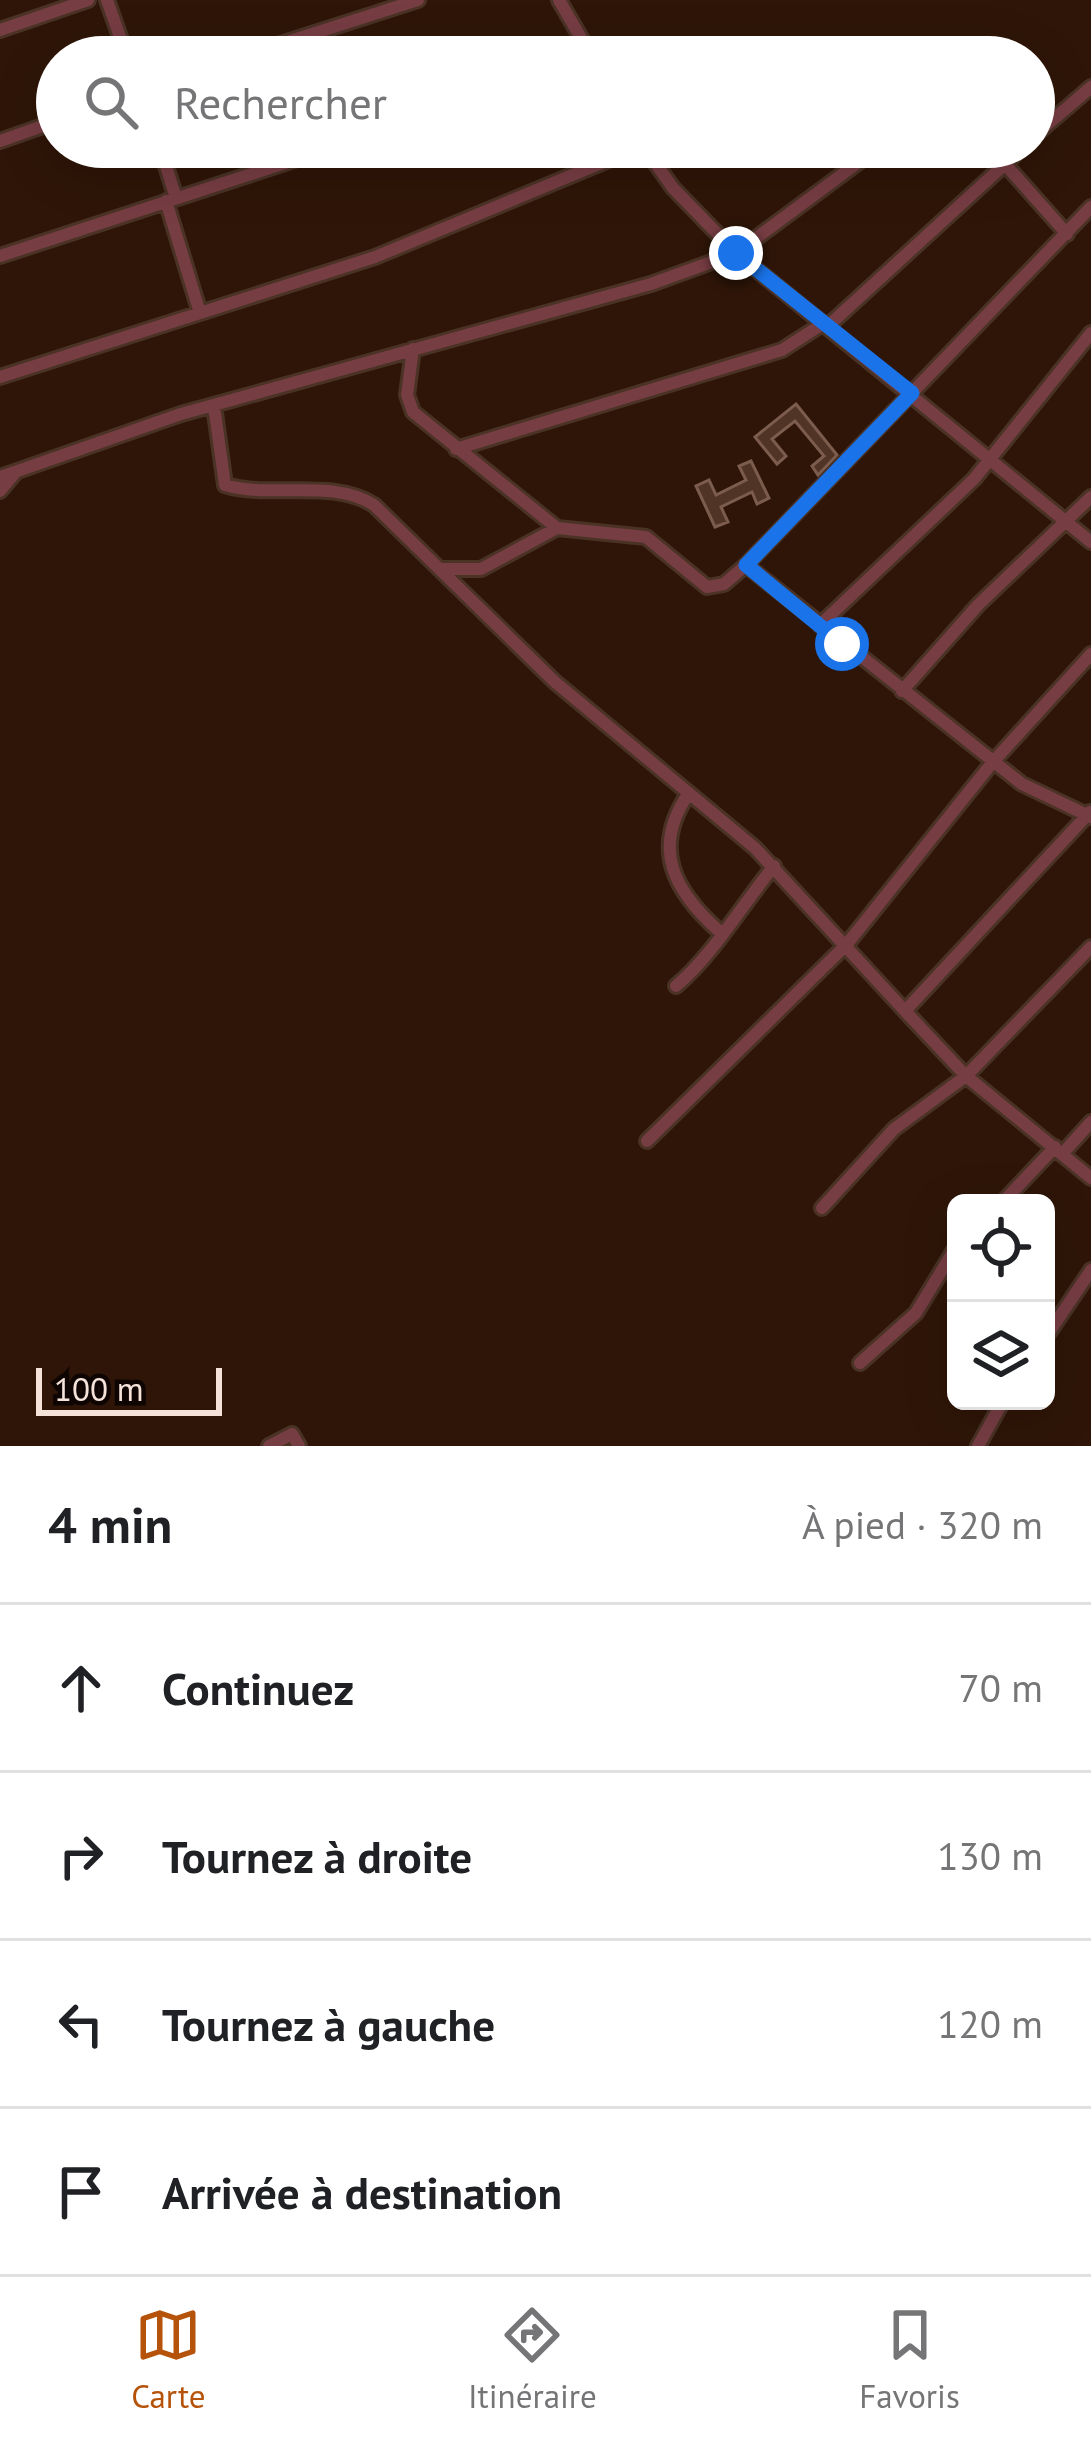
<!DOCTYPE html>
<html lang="fr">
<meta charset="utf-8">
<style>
:root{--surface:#fff;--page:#f2f2f2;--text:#202124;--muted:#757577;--line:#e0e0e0;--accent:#b45309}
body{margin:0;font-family:"PT Sans",sans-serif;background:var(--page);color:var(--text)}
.controls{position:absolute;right:36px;bottom:36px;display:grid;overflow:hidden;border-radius:18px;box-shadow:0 12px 48px #0002}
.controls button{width:108px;height:108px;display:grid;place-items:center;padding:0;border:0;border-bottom:3px solid var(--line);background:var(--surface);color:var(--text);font:60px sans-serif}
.scale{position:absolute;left:36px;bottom:30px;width:186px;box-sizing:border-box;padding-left:12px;border:6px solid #f5e3da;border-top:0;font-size:33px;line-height:42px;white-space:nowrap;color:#f5e3da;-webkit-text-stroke:9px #0e0502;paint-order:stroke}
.stop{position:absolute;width:36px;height:36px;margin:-27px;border:9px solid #1a73e8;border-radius:50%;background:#fff}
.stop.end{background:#1a73e8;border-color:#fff;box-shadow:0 3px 12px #0008}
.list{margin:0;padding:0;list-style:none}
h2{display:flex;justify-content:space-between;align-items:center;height:156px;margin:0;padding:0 48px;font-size:51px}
h2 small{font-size:39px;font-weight:400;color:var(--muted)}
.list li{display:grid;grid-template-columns:78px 1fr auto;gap:36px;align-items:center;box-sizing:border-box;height:168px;padding:0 48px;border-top:3px solid var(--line)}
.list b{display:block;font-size:45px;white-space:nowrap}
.list em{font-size:39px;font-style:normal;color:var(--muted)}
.icon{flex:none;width:66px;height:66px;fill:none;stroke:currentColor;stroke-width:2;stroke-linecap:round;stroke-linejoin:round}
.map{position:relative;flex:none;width:1091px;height:1446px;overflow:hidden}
.search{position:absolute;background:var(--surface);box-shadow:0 12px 48px #0002;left:36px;right:36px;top:36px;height:132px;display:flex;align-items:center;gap:30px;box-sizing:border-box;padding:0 42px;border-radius:66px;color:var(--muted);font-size:45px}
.sheet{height:828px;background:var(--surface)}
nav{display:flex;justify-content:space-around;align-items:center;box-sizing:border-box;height:168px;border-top:3px solid var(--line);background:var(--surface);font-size:33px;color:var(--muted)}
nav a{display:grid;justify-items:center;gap:6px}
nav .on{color:var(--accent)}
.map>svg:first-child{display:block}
.building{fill:#503426;stroke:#7b5c4d;stroke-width:3}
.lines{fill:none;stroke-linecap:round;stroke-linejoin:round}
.minor-casing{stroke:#4a3225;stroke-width:18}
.minor{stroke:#763d43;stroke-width:12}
.route{stroke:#1a73e8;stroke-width:15}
</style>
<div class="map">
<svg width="1091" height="1446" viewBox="0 0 1091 1446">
<rect width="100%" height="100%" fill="#2e1507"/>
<!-- building -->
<path class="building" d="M 796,404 L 837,455 L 818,475 L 812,466 L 824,456 L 795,421 L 772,439 L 786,456 L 777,464 L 755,437 Z
M 751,461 L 769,498 L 757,504 L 752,492 L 721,507 L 728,522 L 715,527 L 696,486 L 709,480 L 716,495 L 746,480 L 739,466 Z"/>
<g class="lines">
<defs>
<path id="minor" d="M 107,0 L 127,57
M 559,0 L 592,57
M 0,30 L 88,0
M 240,57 L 418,0
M 1034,136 L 1091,87
M 0,141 L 57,121
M 160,147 L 176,198
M 644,147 L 673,188 L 736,253 L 1091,542
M 990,147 L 1005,164 L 1023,147
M 166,201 L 200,313
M 1091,207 L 746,565 L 1022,784 L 1091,817
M 0,256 L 334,147
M 828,326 L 1005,164 L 1067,234
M 413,349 L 407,395 L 413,412 L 557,528 L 646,537 L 707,587 L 724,584 L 746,565
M 0,377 L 375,257 L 640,147
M 214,406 L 225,485 C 272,499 332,478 374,505 L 555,682 L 755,848 L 905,1011
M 456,449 L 782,350 L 824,323
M 0,477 L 181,414 L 651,284 L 736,253 L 879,147
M 0,491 L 15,473
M 439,569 L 481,569 L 557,528
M 820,625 L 974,479 L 1091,333
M 902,691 L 978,605 L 1091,497
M 689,793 C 650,849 675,892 720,932
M 1090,812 L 905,1011 L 966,1076 L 1091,1178
M 676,986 C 713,955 742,905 774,866
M 647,1141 L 847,944 L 992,763 L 1091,654
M 1063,1153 L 1091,1122
M 1002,1203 L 1055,1147
M 822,1208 L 894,1129 L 966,1076 L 1091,947
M 1046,1337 L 1091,1270
M 860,1363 L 916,1313 L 956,1247
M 269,1446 L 292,1434 L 299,1446
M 978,1446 L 1003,1401"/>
</defs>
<!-- minor casing -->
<use href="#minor" class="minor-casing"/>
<!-- minor -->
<use href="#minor" class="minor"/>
</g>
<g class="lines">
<!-- route -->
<path class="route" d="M 736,253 L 912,393 L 746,565 L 842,644"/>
</g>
</svg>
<div class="controls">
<button><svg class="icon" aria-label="locate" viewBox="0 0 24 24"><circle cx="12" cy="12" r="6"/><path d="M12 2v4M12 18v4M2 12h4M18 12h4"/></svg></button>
<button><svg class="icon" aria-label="layers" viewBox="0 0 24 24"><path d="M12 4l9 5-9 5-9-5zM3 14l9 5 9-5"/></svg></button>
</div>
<div class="scale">100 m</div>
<div class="stop" style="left:842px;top:644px"></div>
<div class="stop end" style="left:736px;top:253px"></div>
<div class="search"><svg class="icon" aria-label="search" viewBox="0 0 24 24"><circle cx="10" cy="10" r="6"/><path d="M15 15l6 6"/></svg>Rechercher</div>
</div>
<section class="sheet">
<h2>4 min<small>À pied · 320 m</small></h2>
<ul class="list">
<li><svg class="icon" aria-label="ahead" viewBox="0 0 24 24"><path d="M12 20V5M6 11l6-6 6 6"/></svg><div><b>Continuez</b></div><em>70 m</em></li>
<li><svg class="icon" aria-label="right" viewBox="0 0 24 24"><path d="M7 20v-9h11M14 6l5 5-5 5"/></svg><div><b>Tournez à droite</b></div><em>130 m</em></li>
<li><svg class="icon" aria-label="left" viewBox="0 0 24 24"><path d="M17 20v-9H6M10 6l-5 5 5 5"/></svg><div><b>Tournez à gauche</b></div><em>120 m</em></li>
<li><svg class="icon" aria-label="arrive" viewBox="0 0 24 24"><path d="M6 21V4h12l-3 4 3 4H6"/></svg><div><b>Arrivée à destination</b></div></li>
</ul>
</section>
<nav>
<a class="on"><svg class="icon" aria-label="map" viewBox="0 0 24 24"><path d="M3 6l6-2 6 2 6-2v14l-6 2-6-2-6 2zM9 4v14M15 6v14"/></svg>Carte</a>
<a><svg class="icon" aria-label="directions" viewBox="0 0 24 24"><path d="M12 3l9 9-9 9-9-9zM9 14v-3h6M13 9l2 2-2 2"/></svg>Itinéraire</a>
<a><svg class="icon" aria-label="saved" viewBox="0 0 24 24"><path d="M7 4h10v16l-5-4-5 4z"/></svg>Favoris</a>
</nav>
